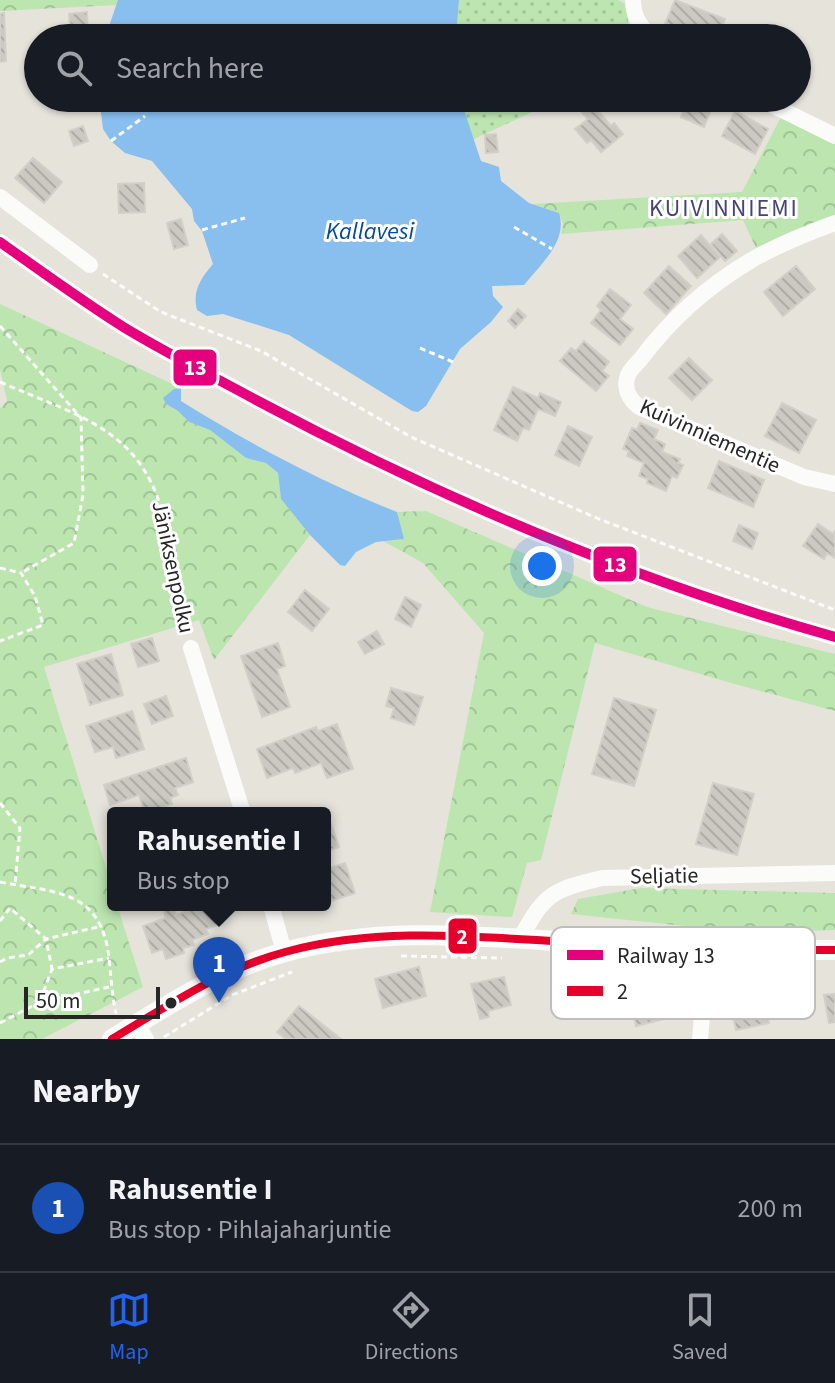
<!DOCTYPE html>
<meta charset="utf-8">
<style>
:root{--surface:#171b24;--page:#242831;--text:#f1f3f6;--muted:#9ea1a6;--line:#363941;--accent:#2563eb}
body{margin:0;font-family:"Source Sans 3",sans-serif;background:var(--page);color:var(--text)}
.scale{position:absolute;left:24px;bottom:20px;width:136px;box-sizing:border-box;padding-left:8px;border:4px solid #262626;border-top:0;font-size:22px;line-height:28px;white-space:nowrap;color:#262626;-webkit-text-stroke:6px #fff;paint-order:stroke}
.you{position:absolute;left:542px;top:566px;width:28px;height:28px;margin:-20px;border:6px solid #fff;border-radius:50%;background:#1a73e8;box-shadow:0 0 0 12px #1a73e833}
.badge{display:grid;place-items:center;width:52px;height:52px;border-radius:50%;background:var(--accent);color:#fff;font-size:26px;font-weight:700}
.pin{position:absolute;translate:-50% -66px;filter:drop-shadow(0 2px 4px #0008)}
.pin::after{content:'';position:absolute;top:42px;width:28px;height:24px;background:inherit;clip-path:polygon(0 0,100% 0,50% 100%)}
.popup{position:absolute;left:107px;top:807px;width:224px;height:104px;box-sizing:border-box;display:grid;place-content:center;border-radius:8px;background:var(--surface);filter:drop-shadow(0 2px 6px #0005);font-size:26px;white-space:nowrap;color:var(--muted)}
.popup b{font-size:30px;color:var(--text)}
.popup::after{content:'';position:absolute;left:50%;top:100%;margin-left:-16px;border:16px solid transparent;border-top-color:var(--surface)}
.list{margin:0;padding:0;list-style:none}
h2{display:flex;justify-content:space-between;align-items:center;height:104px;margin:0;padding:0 32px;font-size:34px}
h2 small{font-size:26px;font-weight:400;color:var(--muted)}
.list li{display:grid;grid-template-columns:52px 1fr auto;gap:24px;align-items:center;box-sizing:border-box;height:128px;padding:0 32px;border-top:2px solid var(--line)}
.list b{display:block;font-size:30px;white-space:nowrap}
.list p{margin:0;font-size:26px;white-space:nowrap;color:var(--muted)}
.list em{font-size:26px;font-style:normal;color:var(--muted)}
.icon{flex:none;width:44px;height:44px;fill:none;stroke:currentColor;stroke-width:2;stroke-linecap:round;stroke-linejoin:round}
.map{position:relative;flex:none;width:835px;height:1039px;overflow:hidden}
.search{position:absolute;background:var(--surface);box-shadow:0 2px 6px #0004;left:24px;right:24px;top:24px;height:88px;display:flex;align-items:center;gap:20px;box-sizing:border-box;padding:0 28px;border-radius:44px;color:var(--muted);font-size:30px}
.sheet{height:232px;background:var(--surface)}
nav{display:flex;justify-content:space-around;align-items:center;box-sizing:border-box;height:112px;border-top:2px solid var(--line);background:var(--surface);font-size:22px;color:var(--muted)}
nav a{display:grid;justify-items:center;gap:4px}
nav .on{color:var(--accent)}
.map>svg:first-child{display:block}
.grass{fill:url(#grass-dots)}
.forest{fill:url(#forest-crowns)}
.water{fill:#88bfef}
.building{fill:url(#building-back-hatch);stroke:#d1cfc7;stroke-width:2}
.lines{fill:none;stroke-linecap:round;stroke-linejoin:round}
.path{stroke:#fbfbfa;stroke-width:3;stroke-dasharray:6 4;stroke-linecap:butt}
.minor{stroke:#fbfbfa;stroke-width:16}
.tertiary{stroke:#fbfbfa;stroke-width:20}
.bus-1-casing{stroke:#fff;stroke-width:14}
.bus-1{stroke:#e4002b;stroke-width:8}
.rail-1-casing{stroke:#fff;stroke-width:16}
.rail-1{stroke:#e5007d;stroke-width:10}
.bus-dot{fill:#262626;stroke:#fff;stroke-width:3}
.labels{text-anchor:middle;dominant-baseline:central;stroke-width:6;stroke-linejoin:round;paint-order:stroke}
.street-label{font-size:22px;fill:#262626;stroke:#fff}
.neighbourhood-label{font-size:24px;letter-spacing:2px;fill:#46447a;stroke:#fff}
.water-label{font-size:24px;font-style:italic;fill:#03489e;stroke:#fff}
.key{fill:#fff;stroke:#bebebe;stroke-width:2}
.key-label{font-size:22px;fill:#262626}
.line-badge{stroke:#fff;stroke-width:3}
.badge-label{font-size:22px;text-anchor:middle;font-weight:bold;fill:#fff}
</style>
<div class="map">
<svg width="835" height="1039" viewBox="0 0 835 1039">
<defs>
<pattern id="grass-dots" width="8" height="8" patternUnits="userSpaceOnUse" patternTransform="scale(2)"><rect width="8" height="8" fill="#bce5b0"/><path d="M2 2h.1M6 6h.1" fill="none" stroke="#a1c497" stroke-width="1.8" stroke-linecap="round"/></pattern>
<pattern id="forest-crowns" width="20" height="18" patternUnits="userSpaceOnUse" patternTransform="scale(2)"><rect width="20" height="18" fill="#bce5b0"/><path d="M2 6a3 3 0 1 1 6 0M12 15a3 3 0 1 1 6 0" fill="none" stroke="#a1c497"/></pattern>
<pattern id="building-back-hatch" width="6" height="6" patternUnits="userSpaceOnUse" patternTransform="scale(2)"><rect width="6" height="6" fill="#cbc9c2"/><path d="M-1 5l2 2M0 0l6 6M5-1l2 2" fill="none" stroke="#aeaca7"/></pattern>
</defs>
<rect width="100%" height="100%" fill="#e6e3db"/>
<!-- grass -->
<path class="grass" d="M 459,0 L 618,0 L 626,4 L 628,22 L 637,38 L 456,38 Z
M 460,98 L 562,98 L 472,140 Z"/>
<!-- forest -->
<path class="forest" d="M 0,0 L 118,0 L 117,5 L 0,11 Z
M 782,115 L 835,141 L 835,217 L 790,232 L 756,248 L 743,220 L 561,234 L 563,224 L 559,213 L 533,204 L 742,192 Z
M 0,304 L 181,388 L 174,389 L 166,404 L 178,411 L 189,422 L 210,430 L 246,458 L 266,463 L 278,473 L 281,499 L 310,535 L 214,660 L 199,620 L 44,667 L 113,890 L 113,905 L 117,905 L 143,987 L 42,1039 L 0,1039 L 0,409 L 7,401 L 0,369 Z
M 426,511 L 647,607 L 835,654 L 835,711 L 731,683 L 595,643 L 541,860 L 527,863 L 512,917 L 430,912 L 484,633 L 423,563 L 383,541 L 401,540 L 397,512 Z
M 641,888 L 835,893 L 835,930 L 751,933 L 571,914 L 578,899 Z"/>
<!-- water -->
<path class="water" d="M 118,0 L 459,0 L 456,38 L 105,38 Z
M 99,98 L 460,98 L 481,161 L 499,167 L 501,181 L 529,203 L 559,213 C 568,241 541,264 524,285 L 492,286 L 493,296 L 503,307 L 491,322 L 460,349 L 426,406 L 418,412 L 412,411 L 289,335 L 223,314 L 207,316 L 197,310 C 192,291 201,278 213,264 L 202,231 L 194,221 L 192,209 L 152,161 L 125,153 L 111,141 L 103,129 Z
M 181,388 L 181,401 C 250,444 322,482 397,512 L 404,539 L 376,542 L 356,552 L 345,566 L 340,565 L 310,535 L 281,499 L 278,473 L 266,463 L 246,458 L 210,430 L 189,422 L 178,411 L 166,404 L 163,398 L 174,389 Z"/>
<!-- building -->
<path class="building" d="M 675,0 L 725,19 L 717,38 L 687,38 L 663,29 Z
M 87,12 L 88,38 L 71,38 L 69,14 Z
M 4,13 L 6,61 L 0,62 L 0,14 Z
M 797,51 L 805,54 L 797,77 Z
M 592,98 L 600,98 L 606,106 L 599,112 L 611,126 L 614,123 L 623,134 L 601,152 L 591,140 L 587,143 L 575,129 L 588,119 L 579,109 Z
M 689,98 L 716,98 L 704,127 L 681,117 Z
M 735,111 L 768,129 L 755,154 L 722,136 Z
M 83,126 L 88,141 L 74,146 L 69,131 Z
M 496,134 L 498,152 L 486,153 L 485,135 Z
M 33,158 L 62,182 L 44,203 L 15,178 Z
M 144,183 L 145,212 L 119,213 L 118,184 Z
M 181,219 L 188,245 L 174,249 L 167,223 Z
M 722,234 L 737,251 L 725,261 L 711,244 Z
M 701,235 L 720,257 L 697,278 L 678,256 Z
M 669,266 L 691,286 L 666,314 L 644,293 Z
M 796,266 L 815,289 L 783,316 L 764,292 Z
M 610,289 L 631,305 L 620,319 L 633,329 L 620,345 L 591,323 L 601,310 L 597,306 Z
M 518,309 L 526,316 L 515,328 L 508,321 Z
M 584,341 L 609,362 L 602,371 L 609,376 L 596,391 L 560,361 L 571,348 L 576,351 Z
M 689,358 L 712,380 L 692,400 L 669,378 Z
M 513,387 L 538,398 L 540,393 L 561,402 L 555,416 L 538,409 L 529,430 L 523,428 L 517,441 L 494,430 Z
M 782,403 L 816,420 L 799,453 L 765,436 Z
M 640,423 L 658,430 L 654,439 L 665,444 L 662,452 L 680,459 L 678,463 L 683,465 L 677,478 L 672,476 L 666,491 L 647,483 L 648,479 L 639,476 L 644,463 L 627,456 L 629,451 L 623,449 L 632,428 L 637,430 Z
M 568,426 L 592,437 L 579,466 L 555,455 Z
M 719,461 L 764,480 L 753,507 L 708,488 Z
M 818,524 L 833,534 L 835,531 L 835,558 L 827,553 L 824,559 L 803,546 Z
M 739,525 L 758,533 L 752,549 L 733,541 Z
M 305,590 L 329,609 L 312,631 L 288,612 Z
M 405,597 L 421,605 L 411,627 L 395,619 Z
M 377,631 L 384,644 L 365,654 L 358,642 Z
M 152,638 L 159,661 L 138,667 L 131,644 Z
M 278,643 L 285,666 L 277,669 L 290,707 L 262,717 L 241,656 Z
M 111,654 L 123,695 L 90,705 L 77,664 Z
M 391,688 L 423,697 L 414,725 L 391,718 L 394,708 L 386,706 Z
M 166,696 L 173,716 L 152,724 L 144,704 Z
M 614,698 L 656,710 L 634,786 L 592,774 Z
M 132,711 L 144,749 L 116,758 L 113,747 L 95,752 L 86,726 Z
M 337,724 L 353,769 L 327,778 L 321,763 L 295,773 L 293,768 L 267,778 L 257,749 L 316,727 L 318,731 Z
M 186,758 L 193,782 L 175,788 L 178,795 L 170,798 L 172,804 L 145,813 L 139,795 L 110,805 L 104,785 Z
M 713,783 L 754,794 L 737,855 L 696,844 Z
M 328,816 L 339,847 L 325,852 L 325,817 Z
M 325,863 L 327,869 L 345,863 L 355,893 L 325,903 Z
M 197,905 L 216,905 L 222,923 L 206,929 L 208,934 L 192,940 L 194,945 L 183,948 L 184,953 L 166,959 L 163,949 L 152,953 L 143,926 L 166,918 L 164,911 L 174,908 L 176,915 L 198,907 Z
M 419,967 L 426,996 L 383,1008 L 375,979 Z
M 504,977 L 511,1005 L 488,1011 L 489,1017 L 480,1019 L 471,984 Z
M 590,977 L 596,1004 L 561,1013 L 554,985 Z
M 665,987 L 672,1017 L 636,1026 L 629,995 Z
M 763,994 L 769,1023 L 736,1030 L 730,1001 Z
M 835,994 L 835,1022 L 829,1023 L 824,995 Z
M 299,1006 L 341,1039 L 286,1039 L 277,1032 Z"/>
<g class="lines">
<!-- path -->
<path class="path" d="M 111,141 L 145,116
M 514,227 L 552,249
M 202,230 L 245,218
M 103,274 L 161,312 L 261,351 L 411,437 L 599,519 L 835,610
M 0,326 L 81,418 L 83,495 L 74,543 L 21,573
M 420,348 L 453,362
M 0,382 C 82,418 146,429 166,528 C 173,563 174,597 185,631
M 0,568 L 21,573 L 35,596 L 43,625 L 0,641
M 0,803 L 20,828 L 15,885
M 0,882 C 56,893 101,889 109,958 C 111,977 112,995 116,1014
M 0,921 L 10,908 L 46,939 L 52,969
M 401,956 L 502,958
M 0,962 L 7,958 L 28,955 L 46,939 L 102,926
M 40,1001 L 52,969 L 109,958
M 0,1023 L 40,1002 L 109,987
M 164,1037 L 232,995 L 292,972"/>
<!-- minor -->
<path class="minor" d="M 633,0 C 633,17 640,26 652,38
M 758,98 L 835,136
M 0,197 L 90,265
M 835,223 C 805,234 777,245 750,261 C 708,286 669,321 640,360 C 636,364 630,370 628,375 C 623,388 629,399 639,407 L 804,477 L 835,484
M 191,648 L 243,813
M 271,905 L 284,952
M 520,939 C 545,893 552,890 602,878 L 835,873
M 137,1025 L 146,1039
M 700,1039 L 708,950"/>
<!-- tertiary -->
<path class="tertiary" d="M 112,1039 C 167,1006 222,969 285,952 C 385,925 484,937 586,943 C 669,947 752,950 835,950"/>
<defs>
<path id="bus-1" d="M 112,1039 C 167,1006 222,969 285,952 C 384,925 486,938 586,943 C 669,948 752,950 835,950"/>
</defs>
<!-- bus-1 casing -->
<use href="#bus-1" class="bus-1-casing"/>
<!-- bus-1 -->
<use href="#bus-1" class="bus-1"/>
<defs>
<path id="rail-1" d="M 0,242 C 41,271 82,301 125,328 C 168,354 214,377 258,401 C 444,500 632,580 835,637"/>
</defs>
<!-- rail-1 casing -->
<use href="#rail-1" class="rail-1-casing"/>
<!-- rail-1 -->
<use href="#rail-1" class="rail-1"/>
</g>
<!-- markers -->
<circle class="bus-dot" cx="171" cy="1003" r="7"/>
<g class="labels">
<!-- street labels -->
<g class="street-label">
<text transform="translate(710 436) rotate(24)">Kuivinniementie</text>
<text transform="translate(173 567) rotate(78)">Jäniksenpolku</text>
<text transform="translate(664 876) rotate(-1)">Seljatie</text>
</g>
<!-- neighbourhood labels -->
<g class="neighbourhood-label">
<text x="724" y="208">KUIVINNIEMI</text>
</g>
<!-- water labels -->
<g class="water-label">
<text x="370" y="231">Kallavesi</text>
</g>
</g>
<!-- legend -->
<rect x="551" y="927" width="264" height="92" rx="12" class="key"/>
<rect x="567" y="950" width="36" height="10" fill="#e5007d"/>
<rect x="567" y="986" width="36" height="10" fill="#e4002b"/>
<g class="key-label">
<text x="617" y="963">Railway 13</text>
<text x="617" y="999">2</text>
</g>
<g class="line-badge">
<rect x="172" y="348" width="46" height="39" rx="8" fill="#e5007d"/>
<rect x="592" y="545" width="46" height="38" rx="8" fill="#e5007d"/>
<rect x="447" y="917" width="31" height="38" rx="8" fill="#e4002b"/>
</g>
<g class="badge-label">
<text x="195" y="375">13</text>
<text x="615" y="572">13</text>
<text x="462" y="944">2</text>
</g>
</svg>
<div class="scale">50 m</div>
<div class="you"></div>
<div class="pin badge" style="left:219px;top:1003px;background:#1a4fb4">1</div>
<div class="popup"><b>Rahusentie I</b>Bus stop</div>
<div class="search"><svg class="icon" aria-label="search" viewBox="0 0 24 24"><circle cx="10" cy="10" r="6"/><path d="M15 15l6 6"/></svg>Search here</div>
</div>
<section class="sheet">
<h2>Nearby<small></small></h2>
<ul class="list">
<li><span class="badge" style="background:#1a4fb4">1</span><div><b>Rahusentie I</b><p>Bus stop · Pihlajaharjuntie</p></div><em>200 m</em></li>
</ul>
</section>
<nav>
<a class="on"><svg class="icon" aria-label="map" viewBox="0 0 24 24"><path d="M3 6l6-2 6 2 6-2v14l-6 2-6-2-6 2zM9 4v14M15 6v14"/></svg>Map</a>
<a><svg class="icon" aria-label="directions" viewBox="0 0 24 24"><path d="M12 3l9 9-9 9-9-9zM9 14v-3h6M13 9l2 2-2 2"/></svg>Directions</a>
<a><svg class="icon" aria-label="saved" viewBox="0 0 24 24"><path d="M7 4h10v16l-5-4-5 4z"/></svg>Saved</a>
</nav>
